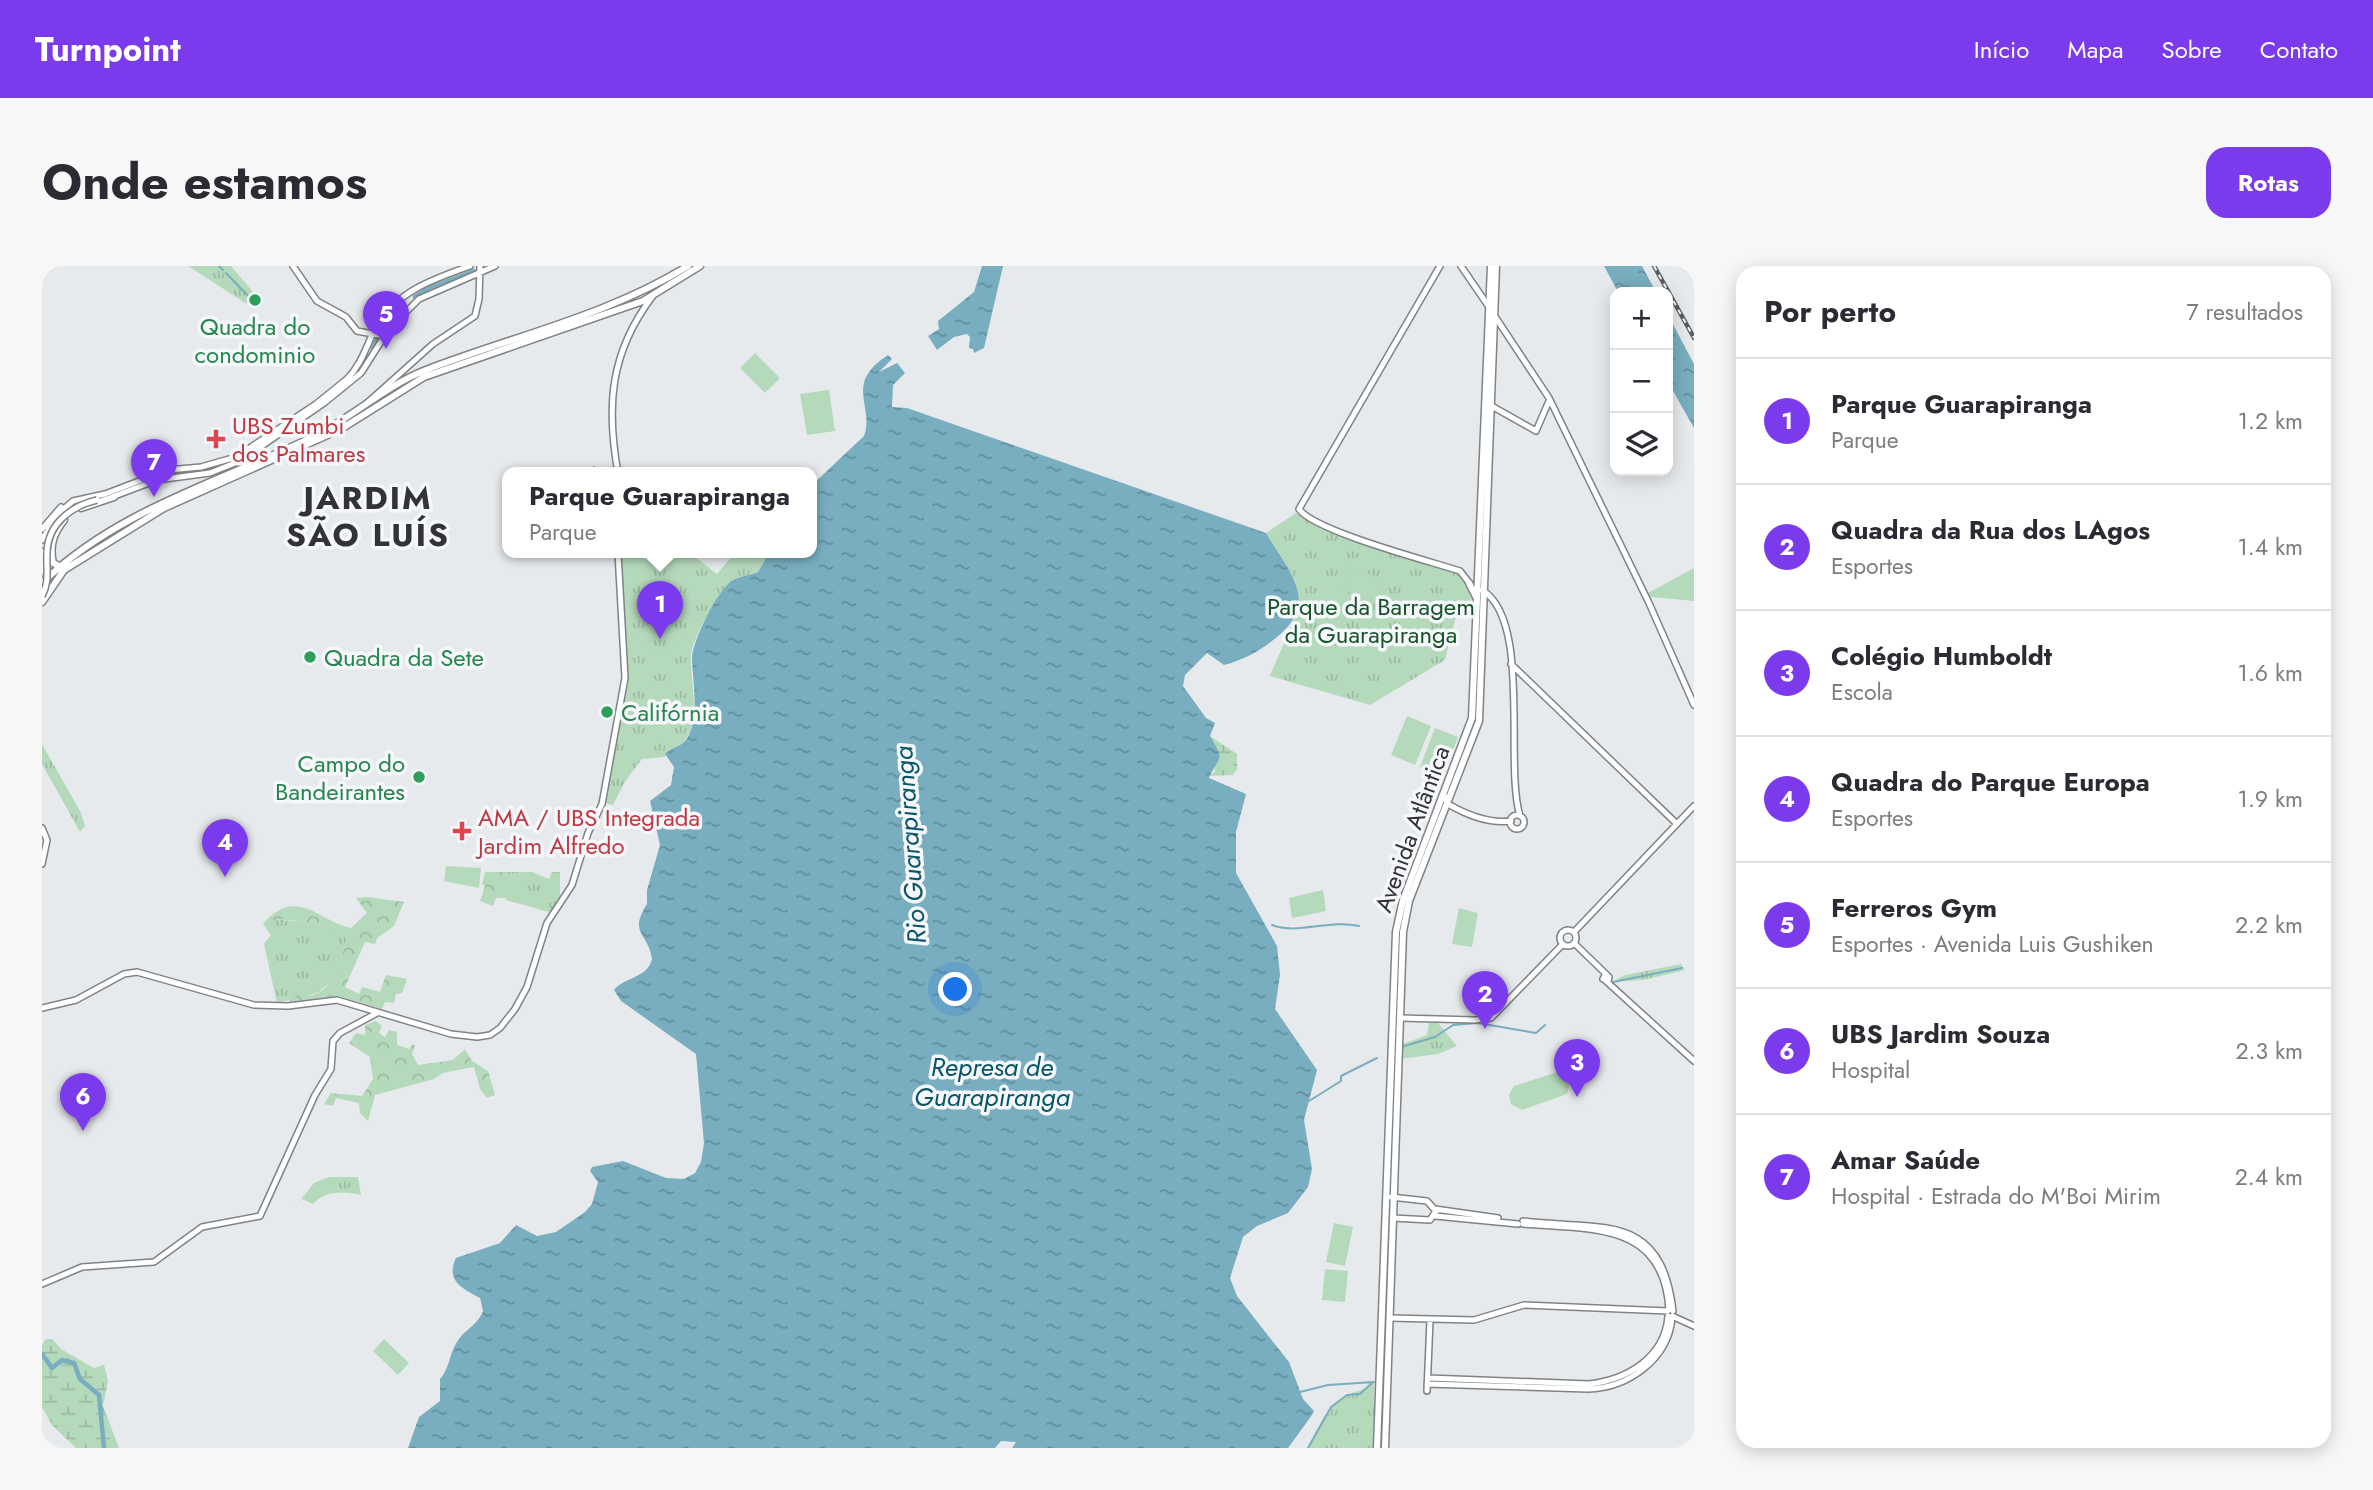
<!DOCTYPE html>
<html lang="pt">
<meta charset="utf-8">
<style>
:root{--surface:#fff;--page:#f7f7f7;--text:#2b2b33;--muted:#7c7c81;--line:#e1e1e2;--accent:#7c3aed}
body{margin:0;font-family:Jost,sans-serif;background:var(--page);color:var(--text)}
.controls{position:absolute;right:21px;top:21px;display:grid;overflow:hidden;border-radius:14px;box-shadow:0 4px 18px #0003}
.controls button{width:63px;height:63px;display:grid;place-items:center;padding:0;border:0;border-bottom:2px solid var(--line);background:var(--surface);color:var(--text);font:35px sans-serif}
.you{position:absolute;left:914px;top:724px;width:24px;height:24px;margin:-18px;border:5px solid #fff;border-radius:50%;background:#1a73e8;box-shadow:0 0 0 10px #1a73e833}
.badge{display:grid;place-items:center;width:46px;height:46px;border-radius:50%;background:var(--accent);color:#fff;font-size:23px;font-weight:700}
.pin{position:absolute;translate:-50% -58px;filter:drop-shadow(0 2px 4px #0008)}
.pin::after{content:'';position:absolute;top:37px;width:24px;height:21px;background:inherit;clip-path:polygon(0 0,100% 0,50% 100%)}
.popup{position:absolute;left:460px;top:201px;width:315px;height:91px;box-sizing:border-box;display:grid;place-content:center;border-radius:14px;background:var(--surface);filter:drop-shadow(0 2px 5px #0005);font-size:23px;white-space:nowrap;color:var(--muted)}
.popup b{font-size:26px;color:var(--text)}
.popup::after{content:'';position:absolute;left:50%;top:100%;margin-left:-14px;border:14px solid transparent;border-top-color:var(--surface)}
.list{margin:0;padding:0;list-style:none}
h2{display:flex;justify-content:space-between;align-items:center;height:91px;margin:0;padding:0 28px;font-size:30px}
h2 small{font-size:23px;font-weight:400;color:var(--muted)}
.list li{display:grid;grid-template-columns:46px 1fr auto;gap:21px;align-items:center;box-sizing:border-box;height:126px;padding:0 28px;border-top:2px solid var(--line)}
.list b{display:block;font-size:26px;white-space:nowrap}
.list p{margin:0;font-size:23px;white-space:nowrap;color:var(--muted)}
.list em{font-size:23px;font-style:normal;color:var(--muted)}
.icon{flex:none;width:38px;height:38px;fill:none;stroke:currentColor;stroke-width:2;stroke-linecap:round;stroke-linejoin:round}
.map{position:relative;flex:none;width:1652px;height:1182px;overflow:hidden;border-radius:21px}
header{display:flex;align-items:center;gap:42px;box-sizing:border-box;height:98px;padding:0 35px;background:var(--accent);color:#fff}
header strong{font-size:33px}
nav{display:flex;gap:38px;margin-inline-start:auto;font-size:24px}
.intro{display:flex;align-items:center;justify-content:space-between;box-sizing:border-box;height:168px;padding:0 42px}
h1{margin:0;font-size:49px}
.button{padding:18px 32px;border-radius:21px;background:var(--accent);color:#fff;font-size:24px;font-weight:700}
main{display:flex;gap:42px;padding:0 42px}
aside{flex:1;background:var(--surface);border-radius:21px;box-shadow:0 4px 18px #0003}
.map>svg:first-child{display:block}
.grass{fill:url(#grass-tufts)}
.forest{fill:url(#forest-crowns)}
.wetland{fill:url(#wetland-marsh)}
.pitch{fill:#b5d9bb}
.water{fill:url(#water-ripples)}
.lines{fill:none;stroke-linecap:round;stroke-linejoin:round}
.stream{stroke:#78aebf;stroke-width:2}
.river{stroke:#78aebf;stroke-width:4.5}
.secondary-casing{stroke:#808385;stroke-width:8}
.primary-casing{stroke:#808385;stroke-width:9}
.secondary{stroke:#fff;stroke-width:5}
.primary{stroke:#fff;stroke-width:6}
.rail-casing{stroke:#5b5c5e;stroke-width:4.5}
.rail{stroke:#f5f7fa;stroke-width:2;stroke-dasharray:5;stroke-linecap:butt}
.secondary-bridge-casing{stroke:#808385;stroke-width:8;stroke-linecap:butt}
.secondary-bridge{stroke:#fff;stroke-width:5}
.leisure-dot{fill:#2e9e5b;stroke:#f5f7fa;stroke-width:2.5}
.health-dot{fill:#e0444e;stroke:#f5f7fa;stroke-width:2.5}
.labels{text-anchor:middle;dominant-baseline:central;stroke-width:7;stroke-linejoin:round;paint-order:stroke}
.leisure-label{font-size:24px;fill:#27864d;stroke:#f5f7fa;text-anchor:start}
.health-label{font-size:24px;fill:#be3a42;stroke:#f5f7fa;text-anchor:start}
.park-label{font-size:24px;fill:#175228;stroke:#f5f7fa}
.street-label{font-size:24px;fill:#323334;stroke:#f5f7fa}
.water-label{font-size:26px;font-style:italic;fill:#085568;stroke:#f5f7fa}
.district-label{font-size:32px;font-weight:bold;letter-spacing:2px;fill:#323334;stroke:#f5f7fa}
</style>
<header>
<strong>Turnpoint</strong>
<nav><a>Início</a><a>Mapa</a><a>Sobre</a><a>Contato</a></nav>
</header>
<div class="intro"><h1>Onde estamos</h1><a class="button">Rotas</a></div>
<main>
<div class="map">
<svg width="1652" height="1182" viewBox="0 0 1652 1182">
<defs>
<pattern id="grass-tufts" width="24" height="20" patternUnits="userSpaceOnUse" patternTransform="scale(1.75)"><rect width="24" height="20" fill="#b5d9bb"/><path d="M3 7l-1-3M5 7V3M7 7l1-3M15 17l-1-3M17 17v-4M19 17l1-3" fill="none" stroke="#9cbba1"/></pattern>
<pattern id="forest-crowns" width="20" height="18" patternUnits="userSpaceOnUse" patternTransform="scale(1.75)"><rect width="20" height="18" fill="#b5d9bb"/><path d="M2 6a3 3 0 1 1 6 0M12 15a3 3 0 1 1 6 0" fill="none" stroke="#9cbba1"/></pattern>
<pattern id="wetland-marsh" width="20" height="14" patternUnits="userSpaceOnUse" patternTransform="scale(1.75)"><rect width="20" height="14" fill="#b5d9bb"/><path d="M1 5h8M5 5V1M11 12h8M15 12V8" fill="none" stroke="#9cbba1"/></pattern>
<pattern id="water-ripples" width="26" height="14" patternUnits="userSpaceOnUse" patternTransform="scale(1.75)"><rect width="26" height="14" fill="#78aebf"/><path d="M2 4q2-2 4 0t4 0M15 11q2-2 4 0t4 0" fill="none" stroke="#638e9c"/></pattern>
</defs>
<rect width="100%" height="100%" fill="#e7eaed"/>
<!-- grass -->
<path class="grass" d="M 146,0 L 189,0 L 211,26 L 205,38 Z
M 1254,247 L 1274,258 L 1417,307 L 1430,334 L 1429,349 L 1414,350 L 1403,394 L 1328,439 L 1228,410 C 1238,384 1263,342 1253,315 C 1246,298 1233,282 1224,267 Z
M 578,287 L 648,287 L 675,308 L 693,287 L 727,287 L 716,306 C 709,309 697,310 691,314 C 677,324 650,373 649,390 C 648,415 657,441 648,465 C 642,482 629,479 623,491 L 600,493 L 584,514 L 571,539 L 562,537 L 581,432 Z
M 0,478 L 39,547 L 43,560 L 38,566 L 0,498 Z
M 464,606 L 490,606 L 507,613 L 510,606 L 518,606 L 518,635 L 510,647 L 464,634 Z
M 230,653 L 272,657 L 305,672 L 293,712 L 275,727 L 235,737 L 222,678 L 229,669 L 224,662 Z
M 1639,698 L 1643,704 L 1601,714 L 1570,716 L 1583,709 Z
M 1387,757 L 1396,757 L 1415,780 L 1396,788 L 1358,793 L 1358,779 L 1385,769 Z
M 287,911 L 316,911 L 319,929 C 303,925 283,924 271,938 L 260,933 L 253,941 L 272,917 Z
M 1332,1116 L 1332,1182 L 1266,1182 C 1275,1163 1284,1142 1302,1131 C 1314,1124 1318,1127 1332,1116 Z"/>
<!-- forest -->
<path class="forest" d="M 443,606 L 464,606 L 464,632 L 454,632 L 451,640 L 438,635 L 443,620 L 440,618 Z
M 325,631 L 362,636 L 352,660 L 335,672 L 333,678 L 323,676 L 303,721 L 317,728 L 320,721 L 338,726 L 344,709 L 365,713 L 360,727 L 354,728 L 352,737 L 343,736 L 340,743 L 295,730 L 246,736 L 256,728 C 288,739 299,693 305,672 C 280,663 258,651 230,654 L 224,662 L 221,658 C 255,619 277,656 309,662 L 325,647 L 314,632 Z
M 334,755 L 340,760 L 337,767 L 343,771 L 347,764 L 355,766 L 355,779 L 367,783 L 370,778 L 373,780 L 370,788 L 376,799 L 411,794 L 423,783 L 430,795 L 446,805 L 453,829 L 445,832 L 438,823 L 432,801 L 401,807 L 392,813 L 333,829 L 326,855 L 318,847 L 317,837 L 294,832 L 291,840 L 282,838 L 289,827 L 320,830 L 331,813 L 328,791 L 307,777 L 314,767 L 323,769 L 323,759 Z"/>
<!-- wetland -->
<path class="wetland" d="M 1168,470 L 1195,488 L 1195,503 L 1191,509 L 1167,510 L 1173,506 Z
M 4,1073 L 10,1073 L 19,1083 L 52,1102 L 62,1099 L 66,1115 L 61,1140 L 77,1182 L 34,1182 L 10,1159 L 0,1141 L 0,1079 Z"/>
<!-- pitch -->
<path class="pitch" d="M 713,87 L 738,112 L 723,127 L 698,102 Z
M 787,124 L 793,165 L 765,169 L 758,128 Z
M 1310,301 L 1341,314 L 1331,336 L 1301,323 Z
M 1652,302 L 1652,335 L 1609,331 L 1606,327 Z
M 1365,450 L 1389,460 L 1373,499 L 1349,489 Z
M 1393,462 L 1416,471 L 1401,510 L 1378,501 Z
M 404,600 L 439,602 L 437,622 L 402,615 Z
M 1281,624 L 1284,645 L 1250,652 L 1247,632 Z
M 1417,642 L 1436,647 L 1430,681 L 1410,678 Z
M 1516,806 L 1525,807 L 1529,813 L 1525,828 L 1480,844 L 1469,838 L 1467,829 L 1472,820 Z
M 1292,957 L 1311,961 L 1303,1000 L 1284,996 Z
M 1283,1003 L 1306,1005 L 1303,1036 L 1280,1034 Z
M 342,1073 L 367,1097 L 356,1109 L 331,1085 Z"/>
<!-- water -->
<path class="water" d="M 940,0 L 961,0 L 942,82 L 932,87 L 931,83 L 927,82 L 928,71 L 925,68 L 912,71 L 895,84 L 886,70 L 897,63 L 896,55 L 932,26 Z
M 1562,0 L 1600,0 L 1614,26 L 1576,26 Z
M 1626,49 L 1652,98 L 1652,162 L 1626,116 Z
M 846,89 L 850,93 L 837,106 L 855,97 L 863,107 L 851,119 L 850,141 L 865,142 L 1224,267 C 1246,304 1279,336 1235,371 C 1218,385 1204,393 1182,399 L 1165,387 L 1143,409 L 1141,420 L 1164,452 L 1173,457 L 1168,470 C 1184,497 1177,489 1167,512 L 1204,528 L 1194,566 L 1194,607 L 1235,680 L 1238,709 L 1233,743 L 1275,804 L 1262,854 L 1270,903 L 1266,921 L 1246,947 L 1215,960 L 1201,971 L 1188,1012 L 1195,1030 L 1247,1096 L 1261,1133 L 1272,1145 L 1270,1149 L 1246,1182 L 970,1182 L 974,1176 L 959,1175 L 953,1182 L 366,1182 L 377,1151 L 398,1135 L 398,1113 C 408,1102 407,1088 415,1076 C 423,1063 435,1060 441,1045 L 438,1032 C 421,1023 403,1015 414,992 L 458,977 L 474,959 L 495,970 L 514,966 L 543,946 L 550,938 L 556,916 L 548,905 L 550,901 L 581,895 L 624,912 L 642,913 L 653,907 L 659,896 L 662,877 L 654,788 L 579,735 L 572,724 C 582,711 606,712 610,693 C 606,666 586,668 605,638 L 605,624 L 618,579 L 608,535 L 629,519 L 632,501 L 623,488 C 631,480 641,481 647,469 C 657,446 651,418 650,394 C 649,377 676,322 691,314 C 698,310 709,309 716,306 L 727,287 L 770,287 L 770,219 L 822,170 C 833,140 801,118 846,89 Z"/>
<g class="lines">
<!-- stream -->
<path class="stream" d="M 177,0 L 181,4
M 184,7 L 209,33
M 552,207 L 552,201
M 1230,659 C 1255,669 1288,653 1317,660
M 1571,716 L 1640,702
M 1359,781 L 1393,771 L 1411,759 L 1436,757 L 1494,767 L 1503,759
M 1267,835 L 1299,815 L 1299,810 L 1335,792
M 1258,1126 L 1286,1119 L 1332,1116
M 1266,1182 L 1289,1141 L 1305,1129 L 1318,1128 L 1331,1116"/>
<!-- river -->
<path class="river" d="M 373,31 L 387,22 L 432,5
M 338,67 L 343,59
M 331,82 L 335,74
M 0,1088 L 10,1102 L 20,1094 L 32,1097 L 38,1113 L 57,1129 L 62,1182"/>
<defs>
<path id="secondary" d="M 251,0 L 275,35 L 304,51 L 315,65 L 342,70
M 1398,0 L 1257,243 C 1272,265 1387,295 1418,305 L 1428,318
M 1419,0 L 1447,41
M 1452,49 L 1507,132 L 1607,337 L 1652,439
M 325,137 L 391,78 L 433,50 L 437,33 L 438,0
M 1446,138 L 1494,165 L 1507,135
M 576,207 C 564,140 568,87 610,31
M 70,231 L 115,214 L 168,207 L 198,195 L 282,137 L 319,107 L 347,63 L 377,33 L 453,0
M 0,263 L 19,241
M 0,274 L 16,248 L 31,235 L 63,228 L 126,204 L 159,201 L 194,191 L 274,138 L 305,113 C 320,98 324,80 334,61 C 354,26 391,13 428,0
M 1440,324 C 1490,354 1462,497 1478,550
M 1469,398 L 1635,558
M 1402,529 L 1406,538 C 1425,549 1446,558 1469,555
M1468 556a7 7 0 1 1 14 0a7 7 0 1 1-14 0Z
M 0,562 L 5,574 L 0,598
M1518 672a8 8 0 1 1 16 0a8 8 0 1 1-16 0Z
M 1532,666 L 1652,540
M 1532,677 L 1565,709
M 1563,709 L 1567,711 L 1566,715 L 1561,713 Z
M 1564,715 L 1652,795
M 0,742 L 34,734 L 82,708 L 95,706 L 212,739 L 246,740 L 295,734 L 409,768 L 435,771 L 448,769 L 458,762 L 473,743 L 485,721 L 505,657 L 530,619 L 546,567 L 560,538 L 583,412 L 576,287
M 1358,752 L 1433,754 L 1449,752 L 1521,678
M 1349,931 L 1385,935 L 1394,945 L 1388,954 L 1351,952
M 1393,943 L 1456,952
M 1393,950 L 1476,958
M 1481,955 C 1559,965 1619,944 1631,1045
M 1481,958 C 1549,964 1622,955 1627,1044
M 0,1018 L 40,1001 L 112,996 L 160,961 L 218,950 L 273,829 L 289,803 L 291,775 L 298,767 L 335,747
M 1630,1050 L 1652,1060
M 1348,1052 L 1432,1054 L 1482,1039 L 1626,1045
M 1386,1112 L 1547,1118 C 1584,1114 1623,1092 1626,1050
M 1385,1118 L 1546,1123 C 1586,1122 1627,1093 1630,1051
M 1385,1125 L 1388,1054"/>
<path id="primary" d="M 39,242 L 72,231
M 0,271 L 10,275
M 0,286 L 4,312
M 17,300 L 11,297 C 7,280 11,268 22,254
M 0,317 C 77,242 182,215 275,169 C 313,149 345,119 384,104 C 472,70 565,50 646,0
M 1427,317 L 1434,331
M 0,336 L 22,304 L 122,242 L 299,163 L 382,111 L 601,35 L 658,0
M 1335,1182 L 1354,666 L 1361,634 L 1430,452 L 1449,0
M 1343,1182 L 1361,666 L 1367,635 L 1437,455 L 1454,0"/>
</defs>
<!-- secondary casing -->
<use href="#secondary" class="secondary-casing"/>
<!-- primary casing -->
<use href="#primary" class="primary-casing"/>
<!-- secondary -->
<use href="#secondary" class="secondary"/>
<!-- primary -->
<use href="#primary" class="primary"/>
<defs>
<path id="rail" d="M 1612,0 L 1652,72"/>
</defs>
<!-- rail casing -->
<use href="#rail" class="rail-casing"/>
<!-- rail -->
<use href="#rail" class="rail"/>
<defs>
<path id="secondary-bridge" d="M 0,330 C 8,315 4,302 5,286 C 6,258 29,240 55,234"/>
</defs>
<!-- secondary-bridge casing -->
<use href="#secondary-bridge" class="secondary-bridge-casing"/>
<!-- secondary-bridge -->
<use href="#secondary-bridge" class="secondary-bridge"/>
</g>
<!-- markers -->
<g class="leisure-dot">
<circle cx="213" cy="34" r="7"/>
<circle cx="268" cy="391" r="7"/>
<circle cx="565" cy="446" r="7"/>
<circle cx="377" cy="511" r="7"/>
</g>
<g class="health-dot">
<path d="M170.5 162.5h7v7h7v7h-7v7h-7v-7h-7v-7h7z"/>
<path d="M416.5 554.5h7v7h7v7h-7v7h-7v-7h-7v-7h7z"/>
</g>
<g class="labels">
<!-- leisure labels -->
<g class="leisure-label">
<text x="213" y="60" text-anchor="middle">Quadra do<tspan x="213" dy="28">condominio</tspan></text>
<text x="282" y="391">Quadra da Sete</text>
<text x="579" y="446">Califórnia</text>
<text x="363" y="497" text-anchor="end">Campo do<tspan x="363" dy="28">Bandeirantes</tspan></text>
</g>
<!-- health labels -->
<g class="health-label">
<text x="190" y="159">UBS Zumbi<tspan x="190" dy="28">dos Palmares</tspan></text>
<text x="436" y="551">AMA / UBS Integrada<tspan x="436" dy="28">Jardim Alfredo</tspan></text>
</g>
<!-- park labels -->
<g class="park-label">
<text x="1329" y="340">Parque da Barragem<tspan x="1329" dy="28">da Guarapiranga</tspan></text>
</g>
<!-- street labels -->
<g class="street-label">
<text transform="translate(1370 563) rotate(-70)">Avenida Atlântica</text>
</g>
<!-- water labels -->
<g class="water-label">
<text transform="translate(868 579) rotate(-94)">Rio Guarapiranga</text>
<text x="950" y="801">Represa de<tspan x="950" dy="30">Guarapiranga</tspan></text>
</g>
<!-- district labels -->
<g class="district-label">
<text x="326" y="232">JARDIM<tspan x="326" dy="37">SÃO LUÍS</tspan></text>
</g>
</g>
</svg>
<div class="controls">
<button>+</button>
<button>−</button>
<button><svg class="icon" aria-label="layers" viewBox="0 0 24 24"><path d="M12 4l9 5-9 5-9-5zM3 14l9 5 9-5"/></svg></button>
</div>
<div class="you"></div>
<div class="pin badge" style="left:618px;top:373px">1</div>
<div class="popup"><b>Parque Guarapiranga</b>Parque</div>
<div class="pin badge" style="left:1443px;top:763px">2</div>
<div class="pin badge" style="left:1535px;top:831px">3</div>
<div class="pin badge" style="left:183px;top:611px">4</div>
<div class="pin badge" style="left:344px;top:83px">5</div>
<div class="pin badge" style="left:41px;top:865px">6</div>
<div class="pin badge" style="left:112px;top:231px">7</div>
</div>
<aside>
<h2>Por perto<small>7 resultados</small></h2>
<ul class="list">
<li><span class="badge">1</span><div><b>Parque Guarapiranga</b><p>Parque</p></div><em>1.2 km</em></li>
<li><span class="badge">2</span><div><b>Quadra da Rua dos LAgos</b><p>Esportes</p></div><em>1.4 km</em></li>
<li><span class="badge">3</span><div><b>Colégio Humboldt</b><p>Escola</p></div><em>1.6 km</em></li>
<li><span class="badge">4</span><div><b>Quadra do Parque Europa</b><p>Esportes</p></div><em>1.9 km</em></li>
<li><span class="badge">5</span><div><b>Ferreros Gym</b><p>Esportes · Avenida Luis Gushiken</p></div><em>2.2 km</em></li>
<li><span class="badge">6</span><div><b>UBS Jardim Souza</b><p>Hospital</p></div><em>2.3 km</em></li>
<li><span class="badge">7</span><div><b>Amar Saúde</b><p>Hospital · Estrada do M'Boi Mirim</p></div><em>2.4 km</em></li>
</ul>
</aside>
</main>
